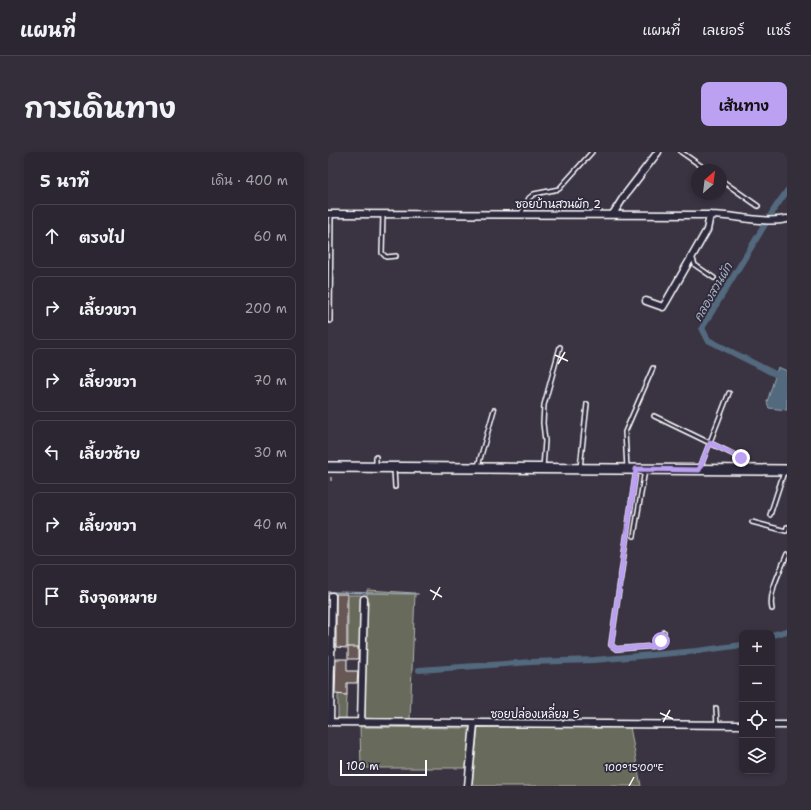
<!DOCTYPE html>
<html lang="th">
<meta charset="utf-8">
<style>
:root{--surface:#2c2632;--page:#342e3a;--text:#f1f3f6;--muted:#a6a5ac;--line:#48434d;--accent:#bca0f2}
body{margin:0;font-family:"Shantell Sans","Playpen Sans Thai",sans-serif;background:var(--page);color:var(--text)}
.controls{position:absolute;right:12px;bottom:12px;display:grid;overflow:hidden;border-radius:8px;box-shadow:0 2px 6px #0003}
.controls button{width:36px;height:36px;display:grid;place-items:center;padding:0;border:0;border-bottom:1px solid var(--line);background:var(--surface);color:var(--text);font:20px sans-serif}
.compass{position:absolute;left:363px;top:12px;width:36px;height:36px;border-radius:50%;background:var(--surface);box-shadow:0 2px 6px #0003;rotate:28deg}
.scale{position:absolute;left:12px;bottom:10px;width:87px;box-sizing:border-box;padding-left:4px;border:2px solid #fff;border-top:0;font-size:11px;line-height:14px;white-space:nowrap;color:#fff;-webkit-text-stroke:3px #2f2a3d;paint-order:stroke}
.stop{position:absolute;width:12px;height:12px;margin:-9px;border:3px solid #bca0f2;border-radius:50%;background:#fff}
.stop.end{background:#bca0f2;border-color:#fff;box-shadow:0 1px 4px #0008}
.list{margin:0;padding:0;list-style:none}
h2{display:flex;justify-content:space-between;align-items:center;height:52px;margin:0;padding:0 16px;font-size:17px}
h2 small{font-size:13px;font-weight:400;color:var(--muted)}
.list li{display:grid;grid-template-columns:26px 1fr auto;gap:12px;align-items:center;box-sizing:border-box;height:64px;margin:0 8px 8px;padding:0 8px;border:1px solid var(--line);border-radius:8px}
.list b{display:block;font-size:15px;white-space:nowrap}
.list em{font-size:13px;font-style:normal;color:var(--muted)}
.icon{flex:none;width:22px;height:22px;fill:none;stroke:currentColor;stroke-width:2;stroke-linecap:round;stroke-linejoin:round}
.map{position:relative;flex:none;width:459px;height:634px;overflow:hidden;border-radius:8px}
header{display:flex;align-items:center;gap:24px;box-sizing:border-box;height:56px;padding:0 20px;background:var(--surface);border-bottom:1px solid var(--line)}
header strong{font-size:19px}
nav{display:flex;gap:22px;margin-inline-start:auto;font-size:14px}
.intro{display:flex;align-items:center;justify-content:space-between;box-sizing:border-box;height:96px;padding:0 24px}
h1{margin:0;font-size:28px}
.button{padding:10px 18px;border-radius:8px;background:var(--accent);color:#111;font-size:14px;font-weight:700}
main{display:flex;gap:24px;padding:0 24px}
aside{flex:1;background:var(--surface);border-radius:8px;box-shadow:0 2px 6px #0003}
.map>svg:first-child{display:block}
.green{fill:#686a5b;stroke:#b4b4ad}
.water{fill:#52697d;stroke:#97a5b1}
.lines{fill:none;stroke-linecap:round;stroke-linejoin:round}
.stream{stroke:#97a5b1;stroke-width:1.5}
.canal{stroke:#52697d;stroke-width:6}
.building{fill:#675855;stroke:#fff}
.lane-casing{stroke:#fff;stroke-width:6}
.street-casing{stroke:#fff;stroke-width:9}
.secondary-casing{stroke:#fff;stroke-width:12}
.path{stroke:#fff;stroke-width:1;stroke-dasharray:4 3;stroke-linecap:butt}
.lane{stroke:#2f2a3d;stroke-width:3}
.street{stroke:#2f2a3d;stroke-width:6}
.secondary{stroke:#2f2a3d;stroke-width:9}
.route{stroke:#bca0f2;stroke-width:5}
.ticks{fill:none;stroke:#fff;stroke-width:1.5}
.labels{text-anchor:middle;dominant-baseline:central;stroke-width:3.5;stroke-linejoin:round;paint-order:stroke}
.street-label{font-size:11px;fill:#fff;stroke:#2f2a3d}
.water-label{font-size:12px;font-style:italic;fill:#a8b4be;stroke:#2f2a3d}
.ticks-label{font-size:10px;text-anchor:middle;fill:#fff;stroke:#2f2a3d;stroke-width:3.5;stroke-linejoin:round;paint-order:stroke}
</style>
<header>
<strong>แผนที่</strong>
<nav><a>แผนที่</a><a>เลเยอร์</a><a>แชร์</a></nav>
</header>
<div class="intro"><h1>การเดินทาง</h1><a class="button">เส้นทาง</a></div>
<main>
<aside>
<h2>5 นาที<small>เดิน · 400 m</small></h2>
<ul class="list">
<li><svg class="icon" aria-label="ahead" viewBox="0 0 24 24"><path d="M12 20V5M6 11l6-6 6 6"/></svg><div><b>ตรงไป</b></div><em>60 m</em></li>
<li><svg class="icon" aria-label="right" viewBox="0 0 24 24"><path d="M7 20v-9h11M14 6l5 5-5 5"/></svg><div><b>เลี้ยวขวา</b></div><em>200 m</em></li>
<li><svg class="icon" aria-label="right" viewBox="0 0 24 24"><path d="M7 20v-9h11M14 6l5 5-5 5"/></svg><div><b>เลี้ยวขวา</b></div><em>70 m</em></li>
<li><svg class="icon" aria-label="left" viewBox="0 0 24 24"><path d="M17 20v-9H6M10 6l-5 5 5 5"/></svg><div><b>เลี้ยวซ้าย</b></div><em>30 m</em></li>
<li><svg class="icon" aria-label="right" viewBox="0 0 24 24"><path d="M7 20v-9h11M14 6l5 5-5 5"/></svg><div><b>เลี้ยวขวา</b></div><em>40 m</em></li>
<li><svg class="icon" aria-label="arrive" viewBox="0 0 24 24"><path d="M6 21V4h12l-3 4 3 4H6"/></svg><div><b>ถึงจุดหมาย</b></div></li>
</ul>
</aside>
<div class="map">
<svg width="459" height="634" viewBox="0 0 459 634">
<rect width="100%" height="100%" fill="#3a3342"/>
<filter id="ink" filterUnits="userSpaceOnUse"><feTurbulence type="fractalNoise" baseFrequency=".025" numOctaves="2"/><feDisplacementMap in="SourceGraphic" scale="8" xChannelSelector="R" yChannelSelector="G"/><feConvolveMatrix kernelMatrix="1 2 1 2 8 2 1 2 1" color-interpolation-filters="sRGB"/></filter>
<g filter="url(#ink)">
<!-- green -->
<path class="green" d="M 39,438 L 87,441 L 82,568 L 37,566 Z
M 20,443 L 33,443 L 32,496 L 20,495 Z
M 10,542 L 19,543 L 18,567 L 10,567 Z
M 32,575 L 142,576 L 139,616 L 33,616 Z
M 150,575 L 302,575 L 313,634 L 144,634 Z"/>
<!-- water -->
<path class="water" d="M 450,215 L 459,219 L 459,258 L 441,256 L 439,250 Z"/>
<g class="lines">
<!-- stream -->
<path class="stream" d="M 0,440 L 90,442"/>
<!-- canal -->
<path class="canal" d="M 447,222 L 380,188 L 374,176 L 447,56 L 459,39
M 444,483 L 459,479
M 91,518 L 203,510 L 266,508 L 369,499 L 414,493"/>
</g>
<!-- building -->
<path class="building" d="M 8,442 L 19,442 L 19,496 L 8,495 Z
M 20,495 L 30,495 L 30,507 L 20,507 Z
M 8,507 L 19,507 L 19,519 L 30,519 L 29,531 L 19,531 L 19,543 L 7,542 Z"/>
<g class="lines">
<defs>
<path id="lane" d="M 353,0 L 379,18
M 393,28 L 430,54
M 55,62 L 54,101 L 58,105 L 68,104
M 193,62 L 201,46 L 206,42 L 231,37 L 264,0
M 365,107 L 367,113 L 386,126
M 2,169 L 3,62
M 326,264 L 413,306
M 48,305 L 48,315
M 150,314 L 166,258
M 215,316 L 217,289 L 215,271 L 216,253 L 232,195
M 252,316 L 259,252
M 299,316 L 297,280 L 325,216
M 372,316 L 401,241
M 66,317 L 67,335
M 308,319 L 283,493 L 288,497 L 328,494 L 332,492 L 336,480
M 442,363 L 456,320
M 424,370 L 458,379 L 459,375
M 306,384 L 317,318
M 444,457 C 440,440 453,418 459,402
M 388,556 L 389,573"/>
<path id="street" d="M 0,62 L 382,63 C 408,63 434,72 459,67
M 285,62 L 297,43 L 330,0
M 318,149 L 335,155 L 338,150 L 379,78 L 382,63
M 0,570 L 414,573
M 2,570 L 4,444
M 33,570 L 36,447
M 444,573 L 459,573
M 140,634 L 146,572"/>
<path id="secondary" d="M 0,315 L 459,318"/>
</defs>
<!-- lane casing -->
<use href="#lane" class="lane-casing"/>
<!-- street casing -->
<use href="#street" class="street-casing"/>
<!-- secondary casing -->
<use href="#secondary" class="secondary-casing"/>
<!-- path -->
<path class="path" d="M 3,329 L 3,322"/>
<!-- lane -->
<use href="#lane" class="lane"/>
<!-- street -->
<use href="#street" class="street"/>
<!-- secondary -->
<use href="#secondary" class="secondary"/>
</g>
</g>
<g class="lines" filter="url(#ink)">
<!-- route -->
<path class="route" d="M 333,489 L 328,494 L 288,497 L 283,493 L 308,317 L 371,318 L 382,291 L 413,306"/>
</g>
<!-- ticks -->
<path class="ticks" d="M 227,203 L 240,209M 230,212 L 237,200M 102,438 L 114,445M 105,448 L 112,435M 332,561 L 345,567M 335,570 L 342,558M 301,634 L 306,625"/>
<g class="labels">
<!-- street labels -->
<g class="street-label">
<text x="230" y="52">ซอยบ้านสวนผัก 2</text>
<text x="207" y="562">ซอยปล่องเหลี่ยม 5</text>
</g>
<!-- water labels -->
<g class="water-label">
<text transform="translate(385 140) rotate(-60)">คลองสวนผัก</text>
</g>
</g>
<g class="ticks-label">
<text x="306" y="619">100°15'00"E</text>
</g>
</svg>
<div class="controls">
<button>+</button>
<button>−</button>
<button><svg class="icon" aria-label="locate" viewBox="0 0 24 24"><circle cx="12" cy="12" r="6"/><path d="M12 2v4M12 18v4M2 12h4M18 12h4"/></svg></button>
<button><svg class="icon" aria-label="layers" viewBox="0 0 24 24"><path d="M12 4l9 5-9 5-9-5zM3 14l9 5 9-5"/></svg></button>
</div>
<svg class="compass" viewBox="-18 -18 36 36"><path d="M0-13l5 13h-10z" fill="#e53935"/><path d="M0 13l5-13h-10z" fill="#a6a5ac"/></svg>
<div class="scale">100 m</div>
<div class="stop" style="left:333px;top:489px"></div>
<div class="stop end" style="left:413px;top:306px"></div>
</div>
</main>
